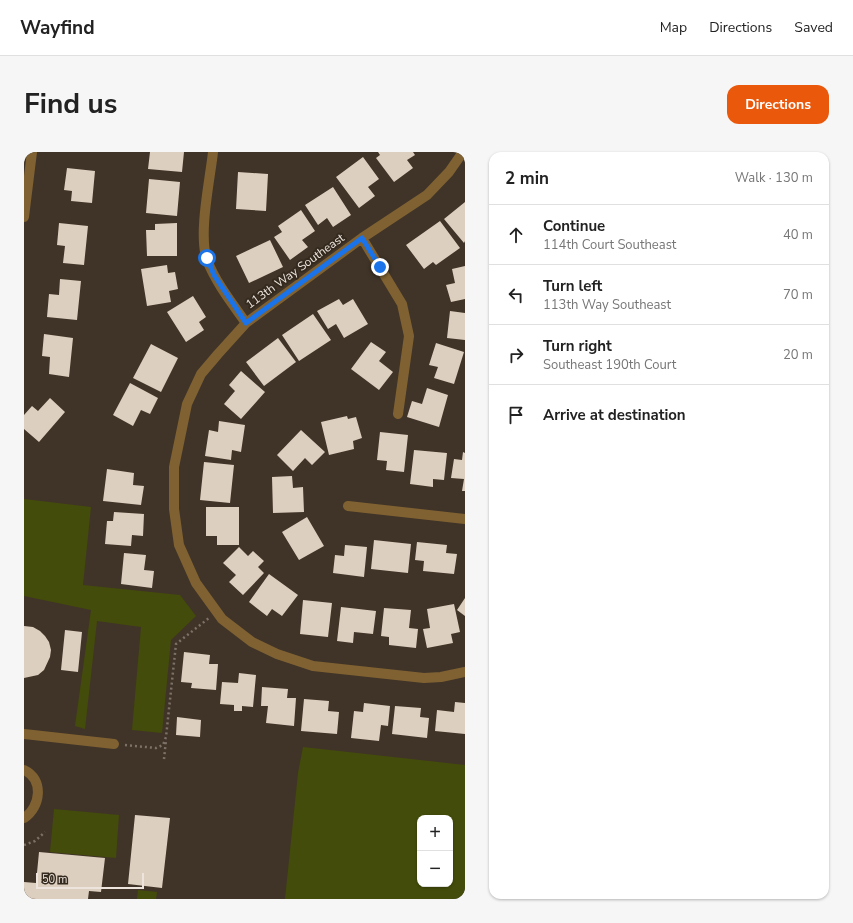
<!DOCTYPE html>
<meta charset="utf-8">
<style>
:root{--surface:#fff;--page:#f6f6f6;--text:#222;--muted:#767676;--line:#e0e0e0;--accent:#ea580c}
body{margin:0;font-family:"Nunito Sans",sans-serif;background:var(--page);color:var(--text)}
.controls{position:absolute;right:12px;bottom:12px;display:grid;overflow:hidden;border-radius:8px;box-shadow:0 1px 3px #0004}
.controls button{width:36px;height:36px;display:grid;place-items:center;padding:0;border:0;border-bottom:1px solid var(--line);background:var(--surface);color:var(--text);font:20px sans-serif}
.scale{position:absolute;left:12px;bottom:10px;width:108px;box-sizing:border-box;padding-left:4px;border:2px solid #ece4dd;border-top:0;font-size:11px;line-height:14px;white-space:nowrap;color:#ece4dd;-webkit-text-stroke:3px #352a1e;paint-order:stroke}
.stop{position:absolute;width:12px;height:12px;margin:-9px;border:3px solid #1a73e8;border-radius:50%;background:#fff}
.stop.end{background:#1a73e8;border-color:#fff;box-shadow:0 1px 4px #0008}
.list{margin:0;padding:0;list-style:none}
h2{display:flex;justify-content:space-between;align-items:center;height:52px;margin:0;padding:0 16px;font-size:17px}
h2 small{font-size:13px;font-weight:400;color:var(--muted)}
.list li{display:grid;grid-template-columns:26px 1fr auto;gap:12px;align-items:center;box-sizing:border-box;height:60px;padding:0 16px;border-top:1px solid var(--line)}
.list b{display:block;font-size:15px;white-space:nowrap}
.list p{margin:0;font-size:13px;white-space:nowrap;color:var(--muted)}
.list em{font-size:13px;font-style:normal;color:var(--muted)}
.icon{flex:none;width:22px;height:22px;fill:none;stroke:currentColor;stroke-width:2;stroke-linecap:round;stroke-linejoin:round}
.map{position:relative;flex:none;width:441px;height:747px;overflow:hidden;border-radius:12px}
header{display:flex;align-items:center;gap:24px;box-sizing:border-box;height:56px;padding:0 20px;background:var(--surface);border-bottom:1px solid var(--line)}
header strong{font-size:19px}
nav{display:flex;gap:22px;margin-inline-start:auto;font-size:14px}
.intro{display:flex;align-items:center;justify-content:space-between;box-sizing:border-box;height:96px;padding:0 24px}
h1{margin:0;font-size:28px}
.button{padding:10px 18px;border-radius:12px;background:var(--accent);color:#fff;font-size:14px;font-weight:700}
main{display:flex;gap:24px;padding:0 24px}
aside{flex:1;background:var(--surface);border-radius:12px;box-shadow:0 1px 3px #0004}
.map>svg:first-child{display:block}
.green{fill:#434c0a;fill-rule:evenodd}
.building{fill:#ddcfbf}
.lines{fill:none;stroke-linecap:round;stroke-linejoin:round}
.path{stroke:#7d7268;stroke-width:2.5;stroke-dasharray:2 3;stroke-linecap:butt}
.minor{stroke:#806232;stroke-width:10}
.route{stroke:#1a73e8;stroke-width:5}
.labels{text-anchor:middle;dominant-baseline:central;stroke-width:4;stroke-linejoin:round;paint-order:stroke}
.street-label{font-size:12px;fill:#ece4dd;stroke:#352a1e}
</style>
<header>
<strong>Wayfind</strong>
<nav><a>Map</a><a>Directions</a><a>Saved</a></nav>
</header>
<div class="intro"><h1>Find us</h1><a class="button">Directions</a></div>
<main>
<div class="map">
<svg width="441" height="747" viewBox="0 0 441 747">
<rect width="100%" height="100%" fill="#403428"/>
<!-- green -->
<path class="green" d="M 0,347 L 67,355 L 59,433 L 156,443 L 172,464 L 147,488 L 138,581 L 108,578 L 117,475 L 73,469 L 61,577 L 51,574 L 67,458 L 0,444 Z
M 279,595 L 441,613 L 441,747 L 261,747 L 274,621 ZM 396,666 L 426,666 L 426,732 L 396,732 Z
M 30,657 L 95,663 L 92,706 L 26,700 Z
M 114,738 L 133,740 L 132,747 L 113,747 Z"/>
<!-- building -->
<path class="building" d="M 126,0 L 160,0 L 158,20 L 124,17 Z
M 354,0 L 389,0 L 391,3 L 383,8 L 389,16 L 370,30 L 352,6 L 356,3 Z
M 339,5 L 355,27 L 344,35 L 351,44 L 335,56 L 312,25 Z
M 43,16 L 71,19 L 68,51 L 47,49 L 48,39 L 40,38 Z
M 214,20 L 244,22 L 242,59 L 212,57 Z
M 125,27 L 156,30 L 153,64 L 122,61 Z
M 309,35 L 327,63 L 309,75 L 303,66 L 294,73 L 281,53 Z
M 441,50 L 441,89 L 440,91 L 420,67 Z
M 277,58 L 291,79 L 278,88 L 284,95 L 266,108 L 250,85 L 258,80 L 254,74 Z
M 416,69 L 436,96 L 412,113 L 409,110 L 400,117 L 382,93 Z
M 35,71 L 64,74 L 60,113 L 39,111 L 41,94 L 33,93 Z
M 153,71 L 153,104 L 123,104 L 122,78 L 131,78 L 131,72 Z
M 246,88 L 259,115 L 225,131 L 212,104 Z
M 143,113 L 144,121 L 151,120 L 154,137 L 145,139 L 147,150 L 123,154 L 117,117 Z
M 441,114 L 441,147 L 427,150 L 422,133 L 431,131 L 428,117 Z
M 36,127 L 57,129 L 53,168 L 23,165 L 25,142 L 35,143 Z
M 169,144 L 182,165 L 175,170 L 180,178 L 162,190 L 143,160 Z
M 315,147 L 319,153 L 329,147 L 344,172 L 320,186 L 312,172 L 304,177 L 293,159 Z
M 426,159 L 441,161 L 441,188 L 423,186 Z
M 289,162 L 307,188 L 275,209 L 258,183 Z
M 20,182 L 49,186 L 45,225 L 25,222 L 26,205 L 18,204 Z
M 254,186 L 272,210 L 240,234 L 222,210 Z
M 347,190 L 362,200 L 355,209 L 369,220 L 355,238 L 327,217 Z
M 412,191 L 440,200 L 430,232 L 410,226 L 414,215 L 405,213 Z
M 127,192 L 154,206 L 137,240 L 109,226 Z
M 217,219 L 241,240 L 217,267 L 200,252 L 211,239 L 205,233 Z
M 106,231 L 134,246 L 126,262 L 117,258 L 109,274 L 89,263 Z
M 403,236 L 424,243 L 415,275 L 383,265 L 388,249 L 398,252 Z
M 26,246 L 41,260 L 15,290 L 0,277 L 0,263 L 8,254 L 14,259 Z
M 323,264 L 324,267 L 332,265 L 338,286 L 329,289 L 330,297 L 305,303 L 297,270 Z
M 195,269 L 221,273 L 217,300 L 208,298 L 207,308 L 181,304 L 185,278 L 194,280 Z
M 277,278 L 301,300 L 288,313 L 281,306 L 269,319 L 253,303 Z
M 356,280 L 384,283 L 380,320 L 362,318 L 363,309 L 353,308 Z
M 390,298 L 423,301 L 420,328 L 409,327 L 409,335 L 386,332 Z
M 439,300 L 441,301 L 441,339 L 438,339 L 440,327 L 427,326 L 430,307 L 438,308 Z
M 180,310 L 210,313 L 206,351 L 176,348 Z
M 83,317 L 110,321 L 109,333 L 120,334 L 117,353 L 79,349 Z
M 268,324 L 269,336 L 279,335 L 280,360 L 249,361 L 248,325 Z
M 182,355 L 215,355 L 215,393 L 193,393 L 193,384 L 182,384 Z
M 90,360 L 120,362 L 119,384 L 108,383 L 107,394 L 81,392 L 83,369 L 89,369 Z
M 283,365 L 300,394 L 275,408 L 258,380 Z
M 350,388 L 387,392 L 384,421 L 347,417 Z
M 393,390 L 423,393 L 422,401 L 433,402 L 430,422 L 399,419 L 400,409 L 391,408 Z
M 321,393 L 343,395 L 340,425 L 309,421 L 311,403 L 320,404 Z
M 215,395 L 224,404 L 229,399 L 240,409 L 234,415 L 240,421 L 219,443 L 205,430 L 212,423 L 199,411 Z
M 100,401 L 122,403 L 120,418 L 130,419 L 128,436 L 97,432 Z
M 245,422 L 274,443 L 258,464 L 248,457 L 243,464 L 225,450 Z
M 441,446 L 441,464 L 433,458 Z
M 279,448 L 308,451 L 304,485 L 276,482 Z
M 430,452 L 436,480 L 427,482 L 429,491 L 403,496 L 399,477 L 406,476 L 403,457 Z
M 317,455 L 352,459 L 349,482 L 330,480 L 329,491 L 313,489 Z
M 360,456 L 387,458 L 385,476 L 394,477 L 392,496 L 365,493 L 365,485 L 357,484 Z
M 0,474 L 9,475 L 16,479 L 21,484 L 25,490 L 27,498 L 26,505 L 20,518 L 14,523 L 0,526 Z
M 41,478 L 58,480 L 54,520 L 37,518 Z
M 160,500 L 186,503 L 185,512 L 194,512 L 192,538 L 167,536 L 168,531 L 157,530 Z
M 215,521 L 232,523 L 229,555 L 218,554 L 218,559 L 210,559 L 210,553 L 196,552 L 198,530 L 214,531 Z
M 238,535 L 264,537 L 263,546 L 272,546 L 270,574 L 242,571 L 244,554 L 237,554 Z
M 280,547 L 305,549 L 304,559 L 315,560 L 313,582 L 277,579 Z
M 431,550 L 441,551 L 441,582 L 411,579 L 413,558 L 430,560 Z
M 340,551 L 366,554 L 364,574 L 357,573 L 355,589 L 327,586 L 330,559 L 339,560 Z
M 371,554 L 397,556 L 396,565 L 405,566 L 403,586 L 368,582 Z
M 153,565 L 177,568 L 176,585 L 152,583 Z
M 111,663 L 146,666 L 138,736 L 104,732 Z
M 15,700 L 81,706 L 77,740 L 65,739 L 64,747 L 0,747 L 0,730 L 12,731 Z"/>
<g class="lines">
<!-- path -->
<path class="path" d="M 101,593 L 132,596 L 139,593 L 142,585 L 152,492 L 185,466
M 140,607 L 142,588
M 0,693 L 11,689 L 21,680"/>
<!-- minor -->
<path class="minor" d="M 189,0 C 186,28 174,82 183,108 C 192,131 208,151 222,171
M 439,0 L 425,20 L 403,43 L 338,86 L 222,171 L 194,202 L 177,222 L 163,252 L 150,315 L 150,357 L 155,393 L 172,431 L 198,467 L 228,490 L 253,502 L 289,514 L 400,526 L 417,525 L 441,520
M 0,65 L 8,0
M 338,86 L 378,152 L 385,184 L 374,262
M 324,354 L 441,367
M 0,582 L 90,592
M 0,618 C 20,627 17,655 0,666"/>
</g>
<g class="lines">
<!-- route -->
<path class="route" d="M 183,106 L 190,123 L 222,171 L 338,86 L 356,115"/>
</g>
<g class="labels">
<!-- street labels -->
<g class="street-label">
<text transform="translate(271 119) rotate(-36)">113th Way Southeast</text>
</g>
</g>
</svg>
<div class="controls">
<button>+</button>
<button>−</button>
</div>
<div class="scale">50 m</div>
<div class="stop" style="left:183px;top:106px"></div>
<div class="stop end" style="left:356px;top:115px"></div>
</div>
<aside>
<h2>2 min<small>Walk · 130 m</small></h2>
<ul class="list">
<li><svg class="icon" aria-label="ahead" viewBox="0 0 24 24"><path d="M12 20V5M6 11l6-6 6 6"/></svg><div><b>Continue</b><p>114th Court Southeast</p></div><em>40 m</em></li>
<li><svg class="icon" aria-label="left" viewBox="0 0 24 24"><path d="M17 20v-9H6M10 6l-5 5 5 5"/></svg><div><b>Turn left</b><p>113th Way Southeast</p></div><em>70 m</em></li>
<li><svg class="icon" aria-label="right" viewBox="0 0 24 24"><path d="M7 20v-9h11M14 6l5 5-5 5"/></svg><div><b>Turn right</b><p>Southeast 190th Court</p></div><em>20 m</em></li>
<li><svg class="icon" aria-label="arrive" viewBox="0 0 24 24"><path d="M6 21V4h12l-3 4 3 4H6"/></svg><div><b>Arrive at destination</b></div></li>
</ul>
</aside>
</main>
